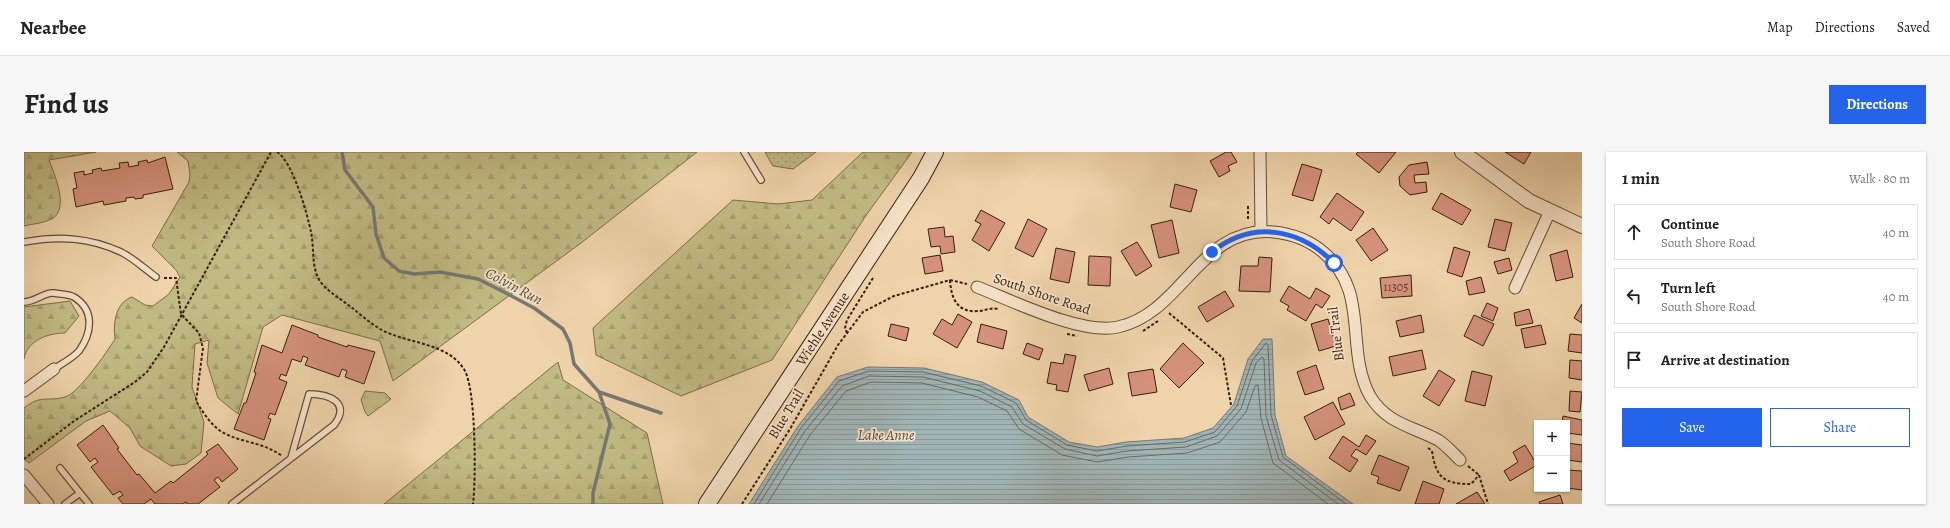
<!DOCTYPE html>
<meta charset="utf-8">
<style>
:root{--surface:#fff;--page:#f6f6f6;--text:#222;--muted:#767676;--line:#e0e0e0;--accent:#2563eb}
body{margin:0;font-family:Alegreya,serif;background:var(--page);color:var(--text)}
.controls{position:absolute;right:12px;bottom:12px;display:grid;overflow:hidden;border-radius:0px;box-shadow:0 1px 3px #0004}
.controls button{width:36px;height:36px;display:grid;place-items:center;padding:0;border:0;border-bottom:1px solid var(--line);background:var(--surface);color:var(--text);font:20px sans-serif}
.stop{position:absolute;width:12px;height:12px;margin:-9px;border:3px solid #2563eb;border-radius:50%;background:#fff}
.stop.end{background:#2563eb;border-color:#fff;box-shadow:0 1px 4px #0008}
.list{margin:0;padding:0;list-style:none}
h2{display:flex;justify-content:space-between;align-items:center;height:52px;margin:0;padding:0 16px;font-size:17px}
h2 small{font-size:13px;font-weight:400;color:var(--muted)}
.list li{display:grid;grid-template-columns:26px 1fr auto;gap:12px;align-items:center;box-sizing:border-box;height:56px;margin:0 8px 8px;padding:0 8px;border:1px solid var(--line);border-radius:0px}
.list b{display:block;font-size:15px;white-space:nowrap}
.list p{margin:0;font-size:13px;white-space:nowrap;color:var(--muted)}
.list em{font-size:13px;font-style:normal;color:var(--muted)}
.actions{display:flex;gap:8px;padding:12px 16px}
.actions a{flex:1;padding:9px 0;border:1px solid var(--accent);border-radius:0px;text-align:center;font-size:14px;color:var(--accent)}
.actions .main{background:var(--accent);color:#fff}
.icon{flex:none;width:22px;height:22px;fill:none;stroke:currentColor;stroke-width:2;stroke-linecap:round;stroke-linejoin:round}
.map{position:relative;flex:none;width:1558px;height:352px;overflow:hidden;border-radius:0px}
header{display:flex;align-items:center;gap:24px;box-sizing:border-box;height:56px;padding:0 20px;background:var(--surface);border-bottom:1px solid var(--line)}
header strong{font-size:19px}
nav{display:flex;gap:22px;margin-inline-start:auto;font-size:14px}
.intro{display:flex;align-items:center;justify-content:space-between;box-sizing:border-box;height:96px;padding:0 24px}
h1{margin:0;font-size:28px}
.button{padding:10px 18px;border-radius:0px;background:var(--accent);color:#fff;font-size:14px;font-weight:700}
main{display:flex;gap:24px;padding:0 24px}
aside{flex:1;background:var(--surface);border-radius:0px;box-shadow:0 1px 3px #0004}
.map>svg:first-child{display:block}
.grass{fill:url(#grass-tufts);stroke:#7c6c48}
.forest{fill:url(#forest-firs);stroke:#7c6c48}
.garden{fill:url(#garden-dots);stroke:#7c6c48}
.water{fill:url(#water-rules);stroke:#767872}
.lines{fill:none;stroke-linecap:round;stroke-linejoin:round}
.shore{stroke:#6c6a62;stroke-width:1}
.stream{stroke:#767872;stroke-width:3.5}
.building{fill:#d5917c;stroke:#371f0e}
.service-casing{stroke:#654c35;stroke-width:8}
.minor-casing{stroke:#654c35;stroke-width:13}
.tertiary-casing{stroke:#654c35;stroke-width:16}
.secondary-casing{stroke:#371f0e;stroke-width:18}
.path{stroke:#371f0e;stroke-width:2;stroke-dasharray:3 2;stroke-linecap:butt}
.service{stroke:#f5e2c8;stroke-width:5.5}
.minor{stroke:#f5e2c8;stroke-width:11}
.tertiary{stroke:#f5e2c8;stroke-width:14}
.secondary{stroke:#f5e2c8;stroke-width:16}
.route{stroke:#2563eb;stroke-width:5}
.labels{text-anchor:middle;dominant-baseline:central;stroke-width:3.5;stroke-linejoin:round;paint-order:stroke}
.number-label{font-size:12px;fill:#5e3c2a}
.street-label{font-size:14px;fill:#371f0e;stroke:#f5e2c8}
.water-label{font-size:15px;font-style:italic;fill:#564c40;stroke:#f5e2c8}
</style>
<header>
<strong>Nearbee</strong>
<nav><a>Map</a><a>Directions</a><a>Saved</a></nav>
</header>
<div class="intro"><h1>Find us</h1><a class="button">Directions</a></div>
<main>
<div class="map">
<svg width="1558" height="352" viewBox="0 0 1558 352">
<defs>
<pattern id="grass-tufts" width="24" height="20" patternUnits="userSpaceOnUse"><rect width="24" height="20" fill="#c1ba83"/><path d="M3 7l-1-3M5 7V3M7 7l1-3M15 17l-1-3M17 17v-4M19 17l1-3" fill="none" stroke="#a69f70"/></pattern>
<pattern id="forest-firs" width="22" height="20" patternUnits="userSpaceOnUse"><rect width="22" height="20" fill="#c1ba83"/><path d="M5 1l3.5 6h-7zM16 11l3.5 6h-7z" fill="#a69f70"/></pattern>
<pattern id="garden-dots" width="8" height="8" patternUnits="userSpaceOnUse"><rect width="8" height="8" fill="#c1ba83"/><path d="M2 2h.1M6 6h.1" fill="none" stroke="#a69f70" stroke-width="1.8" stroke-linecap="round"/></pattern>
<pattern id="water-rules" width="6" height="5" patternUnits="userSpaceOnUse"><rect width="6" height="5" fill="#a0b4b5"/><path d="M0 2.5h6" fill="none" stroke="#8a9a9a"/></pattern>
</defs>
<rect width="100%" height="100%" fill="#efd3aa"/>
<filter id="stains"><feTurbulence type="fractalNoise" baseFrequency=".005" numOctaves="4"/><feColorMatrix values="0 0 0 0 .2 0 0 0 0 .09 0 0 0 0 .02 0 0 0 .5 -.17"/></filter>
<radialGradient id="worn" r=".72"><stop offset=".6" stop-color="#630" stop-opacity="0"/><stop offset="1" stop-color="#630" stop-opacity=".3"/></radialGradient>
<!-- grass -->
<path class="grass" d="M 341,239 L 361,241 L 367,247 L 344,264 L 341,260 L 337,248 Z"/>
<!-- forest -->
<path class="forest" d="M 0,0 L 72,0 L 25,8 C 30,22 46,56 28,67 C 20,71 8,72 0,74 Z
M 153,0 L 673,0 L 557,91 L 369,229 L 356,189 L 258,163 L 239,175 L 214,262 L 194,246 L 183,211 L 185,188 L 171,192 L 168,235 L 180,270 L 177,301 L 162,312 L 147,314 L 116,294 L 106,276 L 86,259 L 62,269 L 5,311 L 0,307 L 0,256 C 17,242 24,250 41,245 C 55,241 82,201 91,187 C 89,172 91,151 108,145 L 121,153 L 129,154 L 145,142 L 156,125 L 152,118 L 128,94 L 165,30 L 166,23 L 164,9 Z
M 839,0 L 888,0 L 843,62 L 748,208 L 657,244 L 572,203 L 569,176 L 709,48 L 754,52 L 788,48 Z
M 46,149 L 55,164 L 41,181 C 25,181 3,188 0,207 L 0,155 Z
M 534,210 L 539,228 L 623,281 L 639,352 L 360,352 Z"/>
<!-- garden -->
<path class="garden" d="M 741,0 L 792,0 L 769,17 L 749,14 Z"/>
<!-- water -->
<path class="water" d="M 1239,187 L 1248,187 L 1251,263 L 1262,304 L 1329,352 L 725,352 L 774,274 L 813,225 L 844,215 L 900,216 L 958,230 L 995,248 L 1004,265 L 1045,290 L 1073,295 L 1102,290 L 1160,286 L 1189,276 L 1210,252 L 1224,207 Z"/>
<g class="lines">
<!-- shore -->
<path class="shore" d="M 730,352 L 777,276 L 815,229 L 845,219 L 899,220 L 957,234 L 992,251 L 1002,268 L 1043,293 L 1073,299 L 1103,294 L 1161,290 L 1191,280 L 1213,254 L 1228,209 L 1242,191 L 1244,193 L 1247,263 L 1259,305 L 1322,352
M 735,352 L 781,279 L 818,234 L 845,224 L 899,225 L 956,239 L 988,255 L 999,272 L 1041,297 L 1073,304 L 1103,299 L 1162,295 L 1193,284 L 1217,257 L 1232,211 L 1238,205 L 1240,207 L 1242,264 L 1255,308 L 1314,352
M 743,352 L 786,283 L 822,239 L 847,230 L 898,231 L 954,245 L 983,259 L 995,277 L 1038,303 L 1073,310 L 1104,305 L 1163,301 L 1196,290 L 1222,260 L 1231,234 L 1234,233 L 1237,266 L 1249,311 L 1304,352"/>
<!-- stream -->
<path class="stream" d="M 318,0 L 321,18 L 349,55 L 352,82 L 360,106 L 375,119 L 390,122 L 416,120 L 454,127 L 480,140 L 510,156 L 539,177 L 546,191 L 550,212 L 575,240 L 637,261
M 569,352 L 569,341 L 586,272 L 575,240"/>
</g>
<!-- building -->
<path class="building" d="M 1202,0 L 1207,0 L 1213,10 L 1204,14 L 1206,19 L 1195,25 L 1186,9 Z
M 1334,0 L 1372,0 L 1355,21 L 1332,2 Z
M 1481,0 L 1507,0 L 1500,12 Z
M 141,5 L 149,37 L 119,43 L 119,46 L 111,47 L 110,45 L 102,46 L 102,49 L 80,53 L 79,49 L 52,55 L 49,37 L 53,36 L 50,21 L 60,19 L 60,23 L 69,21 L 68,18 L 77,16 L 78,19 L 96,16 L 95,11 L 104,10 L 105,15 L 115,13 L 114,10 L 123,8 L 124,11 Z
M 1403,10 L 1405,22 L 1390,23 L 1391,31 L 1402,30 L 1403,40 L 1386,43 L 1376,34 L 1375,25 L 1385,13 Z
M 1278,12 L 1298,18 L 1289,49 L 1268,43 Z
M 1151,32 L 1173,38 L 1167,60 L 1146,55 Z
M 1313,41 L 1340,60 L 1327,79 L 1309,66 L 1305,72 L 1296,65 Z
M 1417,41 L 1447,58 L 1438,73 L 1408,57 Z
M 957,58 L 981,71 L 965,99 L 948,88 L 957,72 L 951,69 Z
M 1004,67 L 1023,77 L 1009,105 L 991,96 Z
M 1471,67 L 1488,71 L 1481,99 L 1464,95 Z
M 1148,68 L 1155,101 L 1135,106 L 1127,73 Z
M 920,75 L 921,85 L 929,84 L 931,100 L 917,102 L 916,94 L 907,95 L 904,77 Z
M 1349,76 L 1364,98 L 1347,109 L 1332,88 Z
M 1113,90 L 1128,114 L 1112,124 L 1097,99 Z
M 1430,95 L 1446,100 L 1438,125 L 1423,120 Z
M 1032,96 L 1051,100 L 1045,131 L 1026,127 Z
M 1543,98 L 1549,125 L 1532,129 L 1526,103 Z
M 916,103 L 919,119 L 901,122 L 898,106 Z
M 1065,104 L 1087,105 L 1086,134 L 1064,133 Z
M 1235,105 L 1248,106 L 1246,140 L 1215,139 L 1217,114 L 1234,114 Z
M 1485,106 L 1488,118 L 1474,122 L 1470,110 Z
M 1387,123 L 1388,144 L 1358,146 L 1356,126 Z
M 1457,125 L 1461,140 L 1445,143 L 1442,129 Z
M 1265,134 L 1286,147 L 1292,136 L 1306,144 L 1298,156 L 1292,152 L 1282,169 L 1263,158 L 1265,154 L 1256,149 Z
M 1201,139 L 1210,154 L 1183,170 L 1174,155 Z
M 1463,151 L 1474,156 L 1469,169 L 1457,164 Z
M 1558,152 L 1558,171 L 1550,166 Z
M 1505,157 L 1509,171 L 1492,174 L 1490,161 Z
M 934,162 L 948,170 L 933,196 L 909,182 L 918,167 L 928,173 Z
M 1397,163 L 1400,180 L 1376,185 L 1372,169 Z
M 1450,163 L 1470,172 L 1459,194 L 1440,184 Z
M 1304,167 L 1312,194 L 1295,199 L 1287,172 Z
M 867,172 L 885,176 L 882,189 L 864,184 Z
M 957,172 L 983,179 L 979,197 L 953,190 Z
M 268,173 L 294,183 L 294,185 L 323,195 L 324,193 L 351,200 L 340,232 L 321,225 L 323,219 L 318,217 L 315,225 L 281,213 L 284,206 L 279,204 L 277,210 L 268,207 L 262,224 L 257,222 L 255,227 L 263,230 L 251,263 L 246,261 L 244,266 L 247,267 L 240,288 L 210,277 L 220,251 L 222,251 L 232,221 L 230,220 L 238,193 L 258,201 Z
M 1517,173 L 1522,192 L 1501,196 L 1497,177 Z
M 1546,182 L 1558,183 L 1558,201 L 1544,199 Z
M 1003,191 L 1019,197 L 1015,208 L 999,202 Z
M 1159,191 L 1180,211 L 1155,236 L 1136,217 Z
M 1398,198 L 1402,217 L 1369,224 L 1365,205 Z
M 1041,202 L 1052,204 L 1044,240 L 1032,238 L 1033,233 L 1023,231 L 1027,210 L 1039,212 Z
M 1546,208 L 1558,209 L 1558,228 L 1545,226 Z
M 1292,213 L 1300,237 L 1281,243 L 1273,220 Z
M 1085,216 L 1089,232 L 1065,239 L 1060,223 Z
M 1129,217 L 1133,240 L 1108,244 L 1104,221 Z
M 1415,218 L 1431,228 L 1415,254 L 1399,244 Z
M 1448,219 L 1468,224 L 1461,254 L 1441,249 Z
M 1546,239 L 1558,240 L 1556,260 L 1545,259 Z
M 1326,241 L 1331,253 L 1317,258 L 1314,246 Z
M 1309,250 L 1321,272 L 1291,288 L 1280,265 Z
M 1539,264 L 1558,268 L 1558,283 L 1543,281 L 1543,271 L 1538,271 Z
M 79,273 L 95,296 L 93,297 L 113,323 L 115,322 L 131,341 L 147,329 L 149,331 L 174,311 L 184,302 L 182,300 L 194,292 L 214,317 L 198,330 L 194,325 L 190,328 L 196,335 L 174,352 L 163,352 L 162,350 L 159,352 L 131,352 L 127,347 L 120,352 L 99,352 L 94,346 L 99,343 L 96,339 L 89,343 L 67,315 L 74,310 L 71,306 L 66,310 L 53,293 Z
M 1342,283 L 1352,289 L 1342,303 L 1332,297 L 1327,304 L 1334,308 L 1326,320 L 1305,306 L 1319,284 L 1335,295 Z
M 1543,291 L 1558,293 L 1558,310 L 1543,308 Z
M 1501,293 L 1513,313 L 1486,329 L 1480,319 L 1494,310 L 1489,300 Z
M 1355,303 L 1385,315 L 1376,339 L 1353,331 L 1355,325 L 1347,322 Z
M 1543,318 L 1558,319 L 1558,338 L 1543,336 Z
M 1399,329 L 1420,337 L 1415,352 L 1391,352 Z
M 1453,340 L 1461,352 L 1432,352 Z
M 1536,343 L 1539,352 L 1516,352 L 1515,350 Z"/>
<g class="lines">
<defs>
<path id="service" d="M 720,0 L 737,28
M 0,90 C 35,84 64,85 97,100 C 109,106 121,117 132,125
M 0,150 C 11,150 21,140 29,141 C 35,142 45,142 50,145 C 71,158 68,181 55,199 C 49,206 37,212 30,217
M 36,316 L 56,341
M 41,352 L 56,341 L 65,352
M 208,352 L 310,273 C 327,251 306,242 285,242 L 267,306"/>
<path id="minor" d="M 1236,0 L 1237,80
M 953,135 C 989,149 1057,183 1094,175 C 1159,161 1176,73 1250,80 C 1268,82 1285,88 1299,100 C 1347,140 1320,196 1346,244 C 1363,272 1388,274 1414,288 C 1422,293 1429,301 1436,308
M 1491,136 L 1526,59
M 0,239 L 30,217
M 0,323 L 24,352"/>
<path id="tertiary" d="M 1438,0 L 1505,49 L 1558,74"/>
<g id="secondary">
<path id="s1" d="M 683,352 L 897,26 L 911,0"/>
</g>
</defs>
<!-- service casing -->
<use href="#service" class="service-casing"/>
<!-- minor casing -->
<use href="#minor" class="minor-casing"/>
<!-- tertiary casing -->
<use href="#tertiary" class="tertiary-casing"/>
<!-- secondary casing -->
<use href="#secondary" class="secondary-casing"/>
<!-- path -->
<path class="path" d="M 253,0 C 269,10 283,61 287,80 C 291,99 286,120 300,134 C 308,142 318,148 327,155 C 336,162 346,171 356,177 C 382,192 425,190 441,219 C 452,240 452,327 449,352
M 1224,67 L 1224,54
M 140,126 L 152,126 L 157,162 L 175,181 L 179,196 L 172,249 C 178,259 185,270 195,278 C 214,291 238,289 258,304
M 926,128 C 927,146 933,161 954,159 C 961,159 967,155 974,157
M 926,128 L 943,132
M 1145,161 L 1199,206 L 1207,253
M 1119,179 L 1134,169
M 823,181 L 821,176 L 823,168 L 849,126
M 1043,182 L 1053,184
M 1404,296 L 1408,299 C 1412,326 1420,332 1447,332 L 1455,323
M 0,307 L 50,269 L 111,230 L 123,220 L 140,195 L 247,0
M 1444,314 L 1455,323
M 1455,323 L 1464,352
M 718,352 L 766,277 L 814,193 L 839,160 L 870,144 L 926,128"/>
<!-- service -->
<use href="#service" class="service"/>
<!-- minor -->
<use href="#minor" class="minor"/>
<!-- tertiary -->
<use href="#tertiary" class="tertiary"/>
<!-- secondary -->
<use href="#secondary" class="secondary"/>
</g>
<g class="lines">
<!-- route -->
<path class="route" d="M 1188,100 C 1228,68 1275,76 1310,111"/>
</g>
<g class="labels">
<!-- number labels -->
<g class="number-label">
<text x="1372" y="135">11305</text>
</g>
<!-- street labels -->
<g class="street-label">
<text transform="translate(1018 142) rotate(19)">South Shore Road</text>
<text stroke="none"><textPath href="#s1" startOffset="210">Wiehle Avenue</textPath></text>
<text transform="translate(1312 182) rotate(-97)">Blue Trail</text>
<text transform="translate(762 262) rotate(-59)">Blue Trail</text>
</g>
<!-- water labels -->
<g class="water-label">
<text transform="translate(490 134) rotate(28)">Colvin Run</text>
<text x="862" y="283">Lake Anne</text>
</g>
</g>
<rect width="100%" height="100%" filter="url(#stains)"/>
<rect width="100%" height="100%" fill="url(#worn)"/>
</svg>
<div class="controls">
<button>+</button>
<button>−</button>
</div>
<div class="stop" style="left:1310px;top:111px"></div>
<div class="stop end" style="left:1188px;top:100px"></div>
</div>
<aside>
<h2>1 min<small>Walk · 80 m</small></h2>
<ul class="list">
<li><svg class="icon" aria-label="ahead" viewBox="0 0 24 24"><path d="M12 20V5M6 11l6-6 6 6"/></svg><div><b>Continue</b><p>South Shore Road</p></div><em>40 m</em></li>
<li><svg class="icon" aria-label="left" viewBox="0 0 24 24"><path d="M17 20v-9H6M10 6l-5 5 5 5"/></svg><div><b>Turn left</b><p>South Shore Road</p></div><em>40 m</em></li>
<li><svg class="icon" aria-label="arrive" viewBox="0 0 24 24"><path d="M6 21V4h12l-3 4 3 4H6"/></svg><div><b>Arrive at destination</b></div></li>
</ul>
<div class="actions"><a class="main">Save</a><a>Share</a></div>
</aside>
</main>
